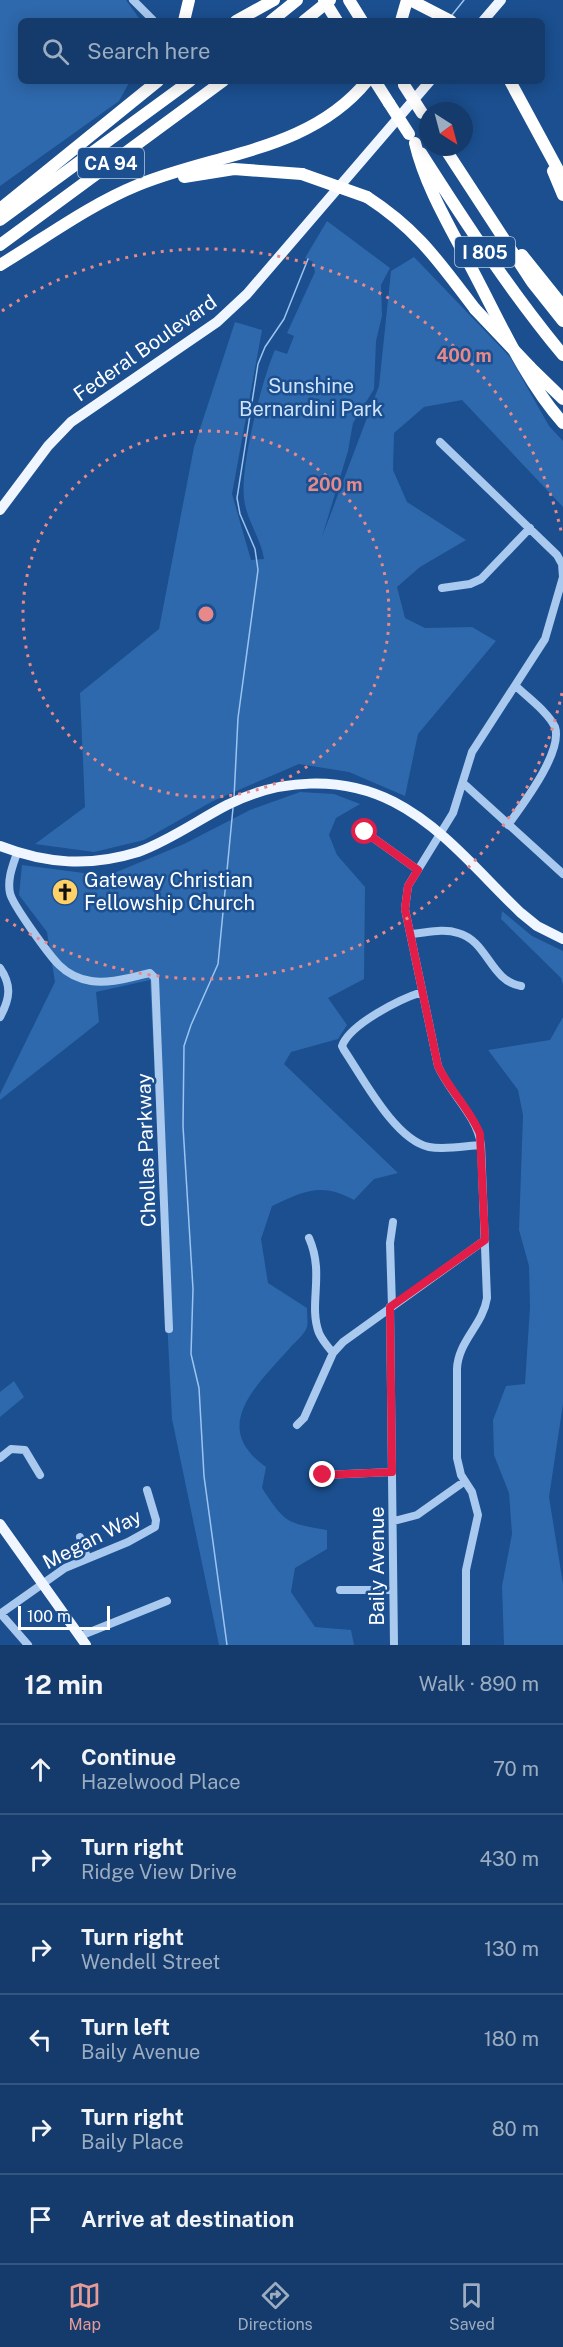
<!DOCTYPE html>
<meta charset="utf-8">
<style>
:root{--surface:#143b6b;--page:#1d4271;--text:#f1f3f6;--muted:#9dadc1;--line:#33557e;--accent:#e69b98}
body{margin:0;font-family:"Public Sans",sans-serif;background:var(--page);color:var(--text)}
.compass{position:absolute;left:419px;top:102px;width:54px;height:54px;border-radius:50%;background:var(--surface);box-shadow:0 3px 15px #0003;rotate:144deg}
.scale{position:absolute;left:18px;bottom:15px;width:92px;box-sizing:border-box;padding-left:6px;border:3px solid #fff;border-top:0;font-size:16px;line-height:21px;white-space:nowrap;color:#fff;-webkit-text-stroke:4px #1b4f8f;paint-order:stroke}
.stop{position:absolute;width:18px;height:18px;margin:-14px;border:4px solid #e11d48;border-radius:50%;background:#fff}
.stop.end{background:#e11d48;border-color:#fff;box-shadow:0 2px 6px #0008}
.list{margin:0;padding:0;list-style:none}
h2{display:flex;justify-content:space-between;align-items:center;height:78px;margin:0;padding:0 24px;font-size:26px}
h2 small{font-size:20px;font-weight:400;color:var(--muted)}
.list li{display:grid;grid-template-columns:39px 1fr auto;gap:18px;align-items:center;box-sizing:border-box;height:90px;padding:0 24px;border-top:2px solid var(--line)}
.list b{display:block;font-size:22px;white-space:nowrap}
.list p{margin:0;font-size:20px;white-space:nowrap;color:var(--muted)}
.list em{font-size:20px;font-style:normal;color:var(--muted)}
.icon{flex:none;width:33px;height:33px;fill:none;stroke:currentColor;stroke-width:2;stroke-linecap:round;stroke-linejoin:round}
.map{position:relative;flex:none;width:563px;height:1645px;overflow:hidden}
.search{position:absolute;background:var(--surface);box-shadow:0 3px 15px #0003;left:18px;right:18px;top:18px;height:66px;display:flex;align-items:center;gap:15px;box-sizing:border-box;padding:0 21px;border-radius:9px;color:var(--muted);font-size:22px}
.sheet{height:618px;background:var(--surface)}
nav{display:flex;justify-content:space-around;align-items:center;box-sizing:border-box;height:84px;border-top:2px solid var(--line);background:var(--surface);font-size:16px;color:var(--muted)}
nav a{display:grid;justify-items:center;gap:3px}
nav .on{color:var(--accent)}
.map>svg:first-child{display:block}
.green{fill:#2e69ad}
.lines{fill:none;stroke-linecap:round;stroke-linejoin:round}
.stream{stroke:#9cc4f0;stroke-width:1.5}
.minor{stroke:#a9c9ee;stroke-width:8}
.major{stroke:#f0f6ff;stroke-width:10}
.highway{stroke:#fff;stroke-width:12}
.highway-bridge{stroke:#fff;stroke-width:12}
.route{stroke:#e11d48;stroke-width:8}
.ring{fill:none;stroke:#e88989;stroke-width:3;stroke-dasharray:3 6}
.labels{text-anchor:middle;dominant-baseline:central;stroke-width:5;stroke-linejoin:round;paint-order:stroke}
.shield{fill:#1b4f8f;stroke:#bbcadd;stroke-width:1.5}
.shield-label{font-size:18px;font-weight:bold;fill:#fff}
.street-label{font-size:20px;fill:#fff;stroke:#1b4f8f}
.park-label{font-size:20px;fill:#cfe3fa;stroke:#1b4f8f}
.poi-label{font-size:20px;fill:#fff;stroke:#1b4f8f;text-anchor:start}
.centre{fill:#e88989;stroke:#1b4f8f;stroke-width:3}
.ring-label{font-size:18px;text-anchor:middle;font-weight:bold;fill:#e88989;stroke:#1b4f8f;stroke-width:5;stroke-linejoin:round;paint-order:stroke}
</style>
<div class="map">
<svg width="563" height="1645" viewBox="0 0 563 1645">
<rect width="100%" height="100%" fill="#1b4f8f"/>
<!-- green -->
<path class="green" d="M 0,0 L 126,0 L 141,21 L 21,21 L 21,81 L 130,81 L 119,101 L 0,186 Z
M 327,221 L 390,268 L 381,285 L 382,316 L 376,341 L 374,389 L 353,423 L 348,451 L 322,537 L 379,386 L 391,271 L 414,257 L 510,357 L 549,426 L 563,441 L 563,507 L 462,400 L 424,407 L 394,433 L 393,470 L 407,502 L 466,540 L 420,567 L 397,587 L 405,618 L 425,628 L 472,627 L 496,641 L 418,734 L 405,796 L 349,772 L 299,764 L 213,801 L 144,840 L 94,852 L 35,844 L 85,807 L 80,693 L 159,629 L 194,447 L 235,322 L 262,330 L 232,494 L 251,560 L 264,559 C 261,538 246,520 244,498 C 240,467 262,379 275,350 L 287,354 L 294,336 L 287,333 L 315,272 L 313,262 L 305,258 Z
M 300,792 L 334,794 L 360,804 L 336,818 L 329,835 L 337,855 L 365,887 L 364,979 L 328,998 L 347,1025 L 338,1039 L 291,1052 L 284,1064 L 398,1173 L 374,1179 L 354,1200 C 321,1182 304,1191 272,1206 L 261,1239 L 268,1283 L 307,1308 C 307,1314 308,1322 307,1327 C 305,1334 294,1343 289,1349 C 257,1385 209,1427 266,1467 L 262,1488 C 285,1523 286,1523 327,1530 L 327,1549 L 295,1568 L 291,1592 L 315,1627 L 351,1630 L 354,1645 L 219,1645 L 172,1419 L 150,980 L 96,992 L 99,1022 L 0,1100 L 0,1094 L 55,982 L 47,932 L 19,895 L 22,865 L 107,876 L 184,844 L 250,810 Z
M 502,911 L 532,936 L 563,951 L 563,985 L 561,978 L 501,919 Z
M 563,1017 L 563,1404 L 549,1497 L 563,1584 L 563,1645 L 504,1645 L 502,1586 L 512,1534 L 509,1493 L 494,1455 L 493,1420 L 506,1386 L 525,1384 L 530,1307 L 529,1266 L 519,1230 L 523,1115 L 518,1090 L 488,1050 L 550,1040 Z
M 14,1381 L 24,1397 L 0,1417 L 0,1392 Z"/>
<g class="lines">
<!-- stream -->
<path class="stream" d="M 452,15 L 464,0
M 234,798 L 238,718 L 258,570 L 255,549 L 240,514 L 237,498 L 258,364 L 265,347 L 284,319 L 308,259
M 227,1645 L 204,1476 L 199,1388 L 191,1354 L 193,1289 L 183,1126 L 184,1046 L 191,1025 L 218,964 L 233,808"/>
<!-- minor -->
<path class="minor" d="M 133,0 L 153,20
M 440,442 L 557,555 L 562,564 L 563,577 L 545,639 L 472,752 L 453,813 L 408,886 L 405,909 L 438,1066 C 450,1094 477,1115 481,1145 L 487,1298 C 483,1325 458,1341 457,1369 L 457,1458 L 461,1475 L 472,1492 L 478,1515 L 466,1570 L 466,1645
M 442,588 L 470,584 L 481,579 L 530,528
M 463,783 L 563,874
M 508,825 C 523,804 563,752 555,727 C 548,712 528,698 516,686
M 365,832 L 418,870
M 17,853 C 13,865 7,879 10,893 C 12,904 49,955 59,965 C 67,973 79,979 91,981 C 110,984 131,977 150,973 L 155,978 L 169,1329
M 411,934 C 426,933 443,928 458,933 C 488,941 490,981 521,986
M 0,968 C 12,985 10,999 0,1017
M 422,992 C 400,999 350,1024 342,1046 L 344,1050 C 363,1078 395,1140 429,1147 C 445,1150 465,1146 481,1145
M 309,1238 C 325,1274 308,1304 319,1333 C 322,1340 328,1347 333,1353
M 392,1306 L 390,1243 L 393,1222
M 390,1307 L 394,1645
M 297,1425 L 304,1418 L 333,1353 L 343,1342 L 485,1240
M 0,1458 L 11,1449 L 25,1450 L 40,1475
M 314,1478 L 323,1475 L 392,1472
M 394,1521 L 417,1515 L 465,1481
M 80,1537 L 87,1557
M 340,1590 L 393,1590
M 0,1614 L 65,1568 L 128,1542 L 155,1527 L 156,1520 L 147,1490
M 1,1614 L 28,1645
M 80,1636 L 167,1601"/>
<!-- major -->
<path class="major" d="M 483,21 L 501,0
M 0,510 L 48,446 L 71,422 L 217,322 L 247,294 L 430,81
M 0,846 C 46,864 90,867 138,852 C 169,841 198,820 227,805 C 278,779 341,775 394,802 C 443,827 481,875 521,913 L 537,926 L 563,939
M 0,1524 L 86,1645"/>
<!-- highway -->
<path class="highway" d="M 324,0 L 337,21
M 349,0 L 362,21
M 410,0 L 451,21
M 184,21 L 189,0
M 236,21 L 274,0
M 271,21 L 297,0
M 401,21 L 407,0
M 375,81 L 389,103
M 510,81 L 563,179
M 415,143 C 426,189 452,230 474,273 C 501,324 525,380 563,423
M 444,147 L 532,282 L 563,321
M 421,153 C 465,222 510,291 563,355
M 553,171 L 563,195
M 184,177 L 234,169 L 302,174
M 367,197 C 418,230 439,262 475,309
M 0,209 L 158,81
M 0,220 L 190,81
M 0,245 L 223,81
M 522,255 L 563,306
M 0,265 C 45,238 89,205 138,185 C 216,153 310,151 367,81
M 530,367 L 563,399"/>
<!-- highway-bridge -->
<path class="highway-bridge" d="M 304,21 L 330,0
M 404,85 L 422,113
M 389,103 L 409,134
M 302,174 L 367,197
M 475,309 L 530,367"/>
</g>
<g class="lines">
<!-- route -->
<path class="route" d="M 323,1475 L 392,1472 L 390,1307 L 485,1240 L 480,1134 C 470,1109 449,1090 438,1066 L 405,909 L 408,886 L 418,870 L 365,832"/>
</g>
<!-- distance rings -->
<g class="ring">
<circle cx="206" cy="614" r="183"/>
<path d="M562 693A365 365 0 0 1 2 917M2 311A365 365 0 0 1 562 535"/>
</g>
<!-- icons -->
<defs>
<symbol id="church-disc" viewBox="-11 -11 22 22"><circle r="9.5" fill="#ffd166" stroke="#1b4f8f"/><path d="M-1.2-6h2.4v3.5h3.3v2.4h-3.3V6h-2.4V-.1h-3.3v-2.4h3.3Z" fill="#111"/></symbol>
</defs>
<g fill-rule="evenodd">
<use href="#church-disc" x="50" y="877" width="30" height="30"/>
</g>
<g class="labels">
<!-- shield labels -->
<g class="shield">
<rect x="78" y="148" width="66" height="30" rx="4.5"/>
<rect x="455" y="237" width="60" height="30" rx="4.5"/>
</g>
<g class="shield-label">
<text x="111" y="163">CA 94</text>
<text x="485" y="252">I 805</text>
</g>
<!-- street labels -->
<g class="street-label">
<text transform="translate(145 348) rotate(-35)">Federal Boulevard</text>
<text transform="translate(146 1150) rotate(-92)">Chollas Parkway</text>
<text transform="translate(92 1539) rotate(-27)">Megan Way</text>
<text transform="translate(377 1566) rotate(-90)">Baily Avenue</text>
</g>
<!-- park labels -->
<g class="park-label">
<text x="311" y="386">Sunshine<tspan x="311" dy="23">Bernardini Park</tspan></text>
</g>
<!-- poi labels -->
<g class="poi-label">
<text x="84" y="880">Gateway Christian<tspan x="84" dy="23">Fellowship Church</tspan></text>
</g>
</g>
<circle cx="206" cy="614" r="9" class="centre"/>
<g class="ring-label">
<text x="464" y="362">400 m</text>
<text x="335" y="491">200 m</text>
</g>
</svg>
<svg class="compass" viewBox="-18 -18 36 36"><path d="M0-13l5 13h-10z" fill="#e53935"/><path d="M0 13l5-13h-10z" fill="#9dadc1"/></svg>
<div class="scale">100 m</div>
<div class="stop" style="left:365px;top:832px"></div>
<div class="stop end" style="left:323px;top:1475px"></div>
<div class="search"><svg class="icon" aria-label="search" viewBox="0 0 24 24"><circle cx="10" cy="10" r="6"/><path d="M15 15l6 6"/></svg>Search here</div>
</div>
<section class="sheet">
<h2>12 min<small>Walk · 890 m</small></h2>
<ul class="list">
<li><svg class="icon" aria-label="ahead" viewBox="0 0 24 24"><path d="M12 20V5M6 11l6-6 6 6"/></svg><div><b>Continue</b><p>Hazelwood Place</p></div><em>70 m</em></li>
<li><svg class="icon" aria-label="right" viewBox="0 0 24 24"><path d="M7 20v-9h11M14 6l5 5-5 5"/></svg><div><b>Turn right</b><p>Ridge View Drive</p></div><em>430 m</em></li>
<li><svg class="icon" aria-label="right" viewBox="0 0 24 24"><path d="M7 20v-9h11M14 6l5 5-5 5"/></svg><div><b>Turn right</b><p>Wendell Street</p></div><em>130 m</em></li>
<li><svg class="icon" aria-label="left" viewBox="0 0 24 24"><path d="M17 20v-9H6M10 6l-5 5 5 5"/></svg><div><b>Turn left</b><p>Baily Avenue</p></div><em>180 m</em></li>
<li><svg class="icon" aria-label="right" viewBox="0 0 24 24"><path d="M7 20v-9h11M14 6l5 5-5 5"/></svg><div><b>Turn right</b><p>Baily Place</p></div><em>80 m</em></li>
<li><svg class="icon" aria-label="arrive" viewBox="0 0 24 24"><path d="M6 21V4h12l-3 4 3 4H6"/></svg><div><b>Arrive at destination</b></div></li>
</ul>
</section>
<nav>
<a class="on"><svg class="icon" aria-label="map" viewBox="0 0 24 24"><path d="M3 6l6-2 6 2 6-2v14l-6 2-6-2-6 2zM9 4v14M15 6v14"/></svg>Map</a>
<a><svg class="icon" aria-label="directions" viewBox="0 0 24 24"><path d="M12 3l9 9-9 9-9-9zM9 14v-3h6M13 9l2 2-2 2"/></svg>Directions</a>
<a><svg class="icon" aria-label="saved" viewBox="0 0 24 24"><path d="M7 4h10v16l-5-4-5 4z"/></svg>Saved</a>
</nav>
